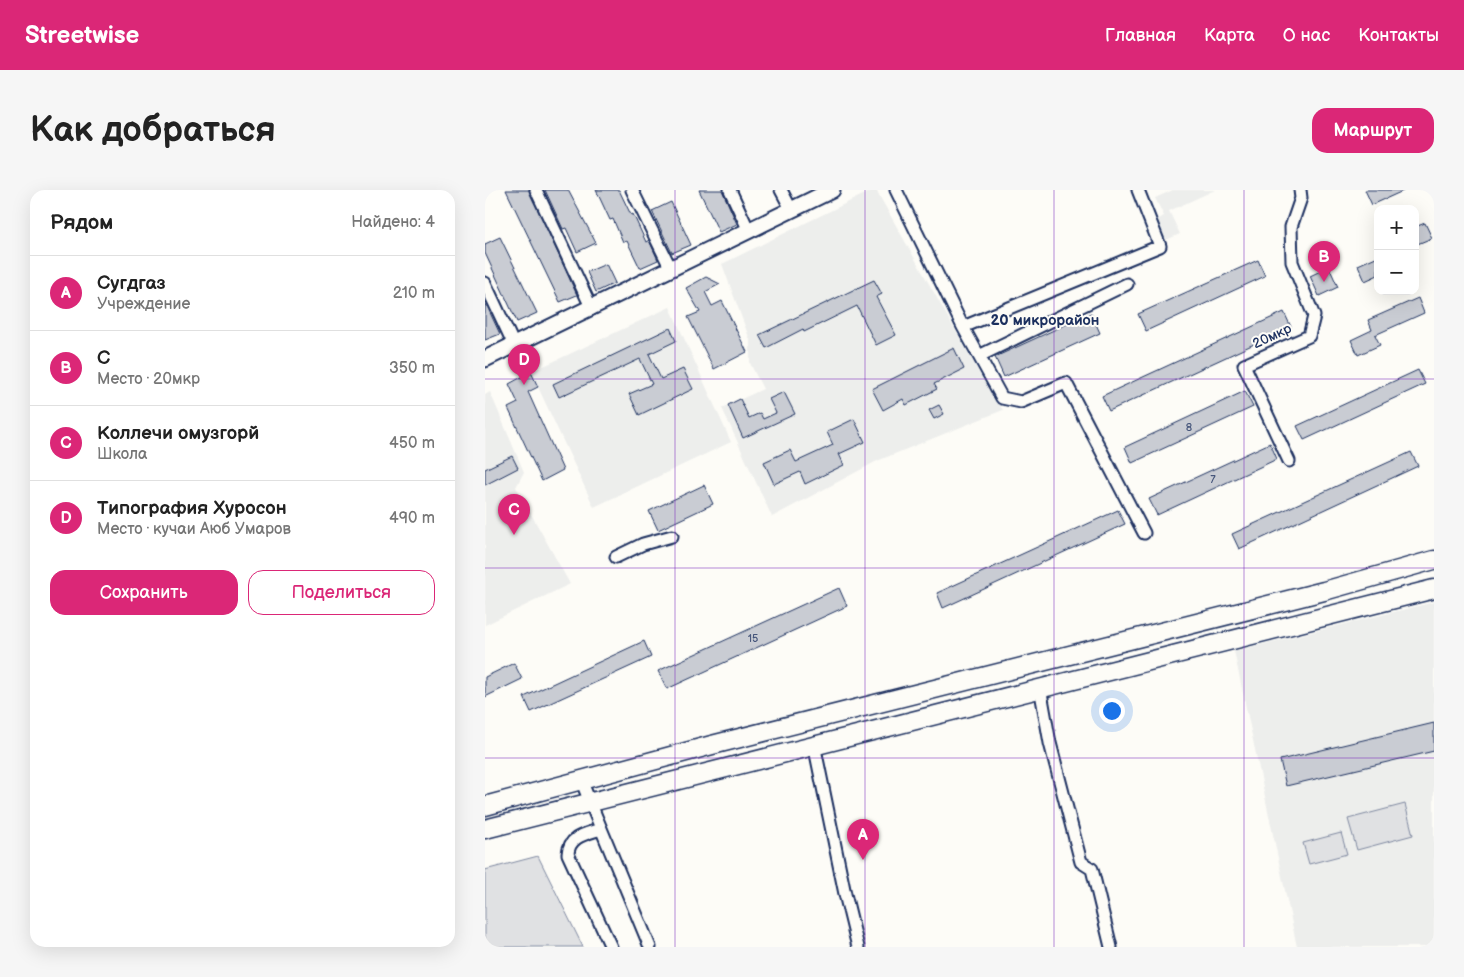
<!DOCTYPE html>
<html lang="ru">
<meta charset="utf-8">
<style>
:root{--surface:#fff;--page:#f6f6f6;--text:#222;--muted:#767676;--line:#e0e0e0;--accent:#db2777}
body{margin:0;font-family:"Balsamiq Sans",sans-serif;background:var(--page);color:var(--text)}
.controls{position:absolute;right:15px;top:15px;display:grid;overflow:hidden;border-radius:10px;box-shadow:0 5px 20px #0002}
.controls button{width:45px;height:45px;display:grid;place-items:center;padding:0;border:0;border-bottom:1px solid var(--line);background:var(--surface);color:var(--text);font:25px sans-serif}
.you{position:absolute;left:626px;top:520px;width:18px;height:18px;margin:-12px;border:4px solid #fff;border-radius:50%;background:#1a73e8;box-shadow:0 0 0 8px #1a73e833}
.badge{display:grid;place-items:center;width:32px;height:32px;border-radius:50%;background:var(--accent);color:#fff;font-size:16px;font-weight:700}
.pin{position:absolute;translate:-50% -41px;filter:drop-shadow(0 1px 2px #0008)}
.pin::after{content:'';position:absolute;top:26px;width:18px;height:15px;background:inherit;clip-path:polygon(0 0,100% 0,50% 100%)}
.list{margin:0;padding:0;list-style:none}
h2{display:flex;justify-content:space-between;align-items:center;height:65px;margin:0;padding:0 20px;font-size:21px}
h2 small{font-size:16px;font-weight:400;color:var(--muted)}
.list li{display:grid;grid-template-columns:32px 1fr auto;gap:15px;align-items:center;box-sizing:border-box;height:75px;padding:0 20px;border-top:1px solid var(--line)}
.list b{display:block;font-size:19px;white-space:nowrap}
.list p{margin:0;font-size:16px;white-space:nowrap;color:var(--muted)}
.list em{font-size:16px;font-style:normal;color:var(--muted)}
.actions{display:flex;gap:10px;padding:15px 20px}
.actions a{flex:1;padding:11px 0;border:1px solid var(--accent);border-radius:15px;text-align:center;font-size:18px;color:var(--accent)}
.actions .main{background:var(--accent);color:#fff}
.map{position:relative;flex:none;width:949px;height:757px;overflow:hidden;border-radius:15px}
header{display:flex;align-items:center;gap:30px;box-sizing:border-box;height:70px;padding:0 25px;background:var(--accent);color:#fff}
header strong{font-size:24px}
nav{display:flex;gap:28px;margin-inline-start:auto;font-size:18px}
.intro{display:flex;align-items:center;justify-content:space-between;box-sizing:border-box;height:120px;padding:0 30px}
h1{margin:0;font-size:35px}
.button{padding:12px 22px;border-radius:15px;background:var(--accent);color:#fff;font-size:18px;font-weight:700}
main{display:flex;gap:30px;padding:0 30px}
aside{flex:1;background:var(--surface);border-radius:15px;box-shadow:0 5px 20px #0002}
.map>svg:first-child{display:block}
.built{fill:#edeeec}
.green{fill:#e0e1e3;stroke:#7e88a0}
.building{fill:#c9ccd3;stroke:#1b2f5e}
.lines{fill:none;stroke-linecap:round;stroke-linejoin:round}
.minor-casing{stroke:#1b2f5e;stroke-width:15}
.secondary-casing{stroke:#1b2f5e;stroke-width:19}
.trunk-casing{stroke:#1b2f5e;stroke-width:21}
.minor{stroke:#fdfcf7;stroke-width:11}
.secondary{stroke:#fdfcf7;stroke-width:15}
.trunk{stroke:#fdfcf7;stroke-width:18}
.grid{fill:none;stroke:#7b2cbf;stroke-width:1;stroke-opacity:0.55}
.labels{text-anchor:middle;dominant-baseline:central;stroke-width:4;stroke-linejoin:round;paint-order:stroke}
.number-label{font-size:11px;fill:#46567b}
.street-label{font-size:14px;fill:#1b2f5e;stroke:#fdfcf7}
.neighbourhood-label{font-size:15px;font-weight:bold;fill:#1b2f5e;stroke:#fdfcf7}
</style>
<header>
<strong>Streetwise</strong>
<nav><a>Главная</a><a>Карта</a><a>О нас</a><a>Контакты</a></nav>
</header>
<div class="intro"><h1>Как добраться</h1><a class="button">Маршрут</a></div>
<main>
<aside>
<h2>Рядом<small>Найдено: 4</small></h2>
<ul class="list">
<li><span class="badge">A</span><div><b>Сугдгаз</b><p>Учреждение</p></div><em>210 m</em></li>
<li><span class="badge">B</span><div><b>С</b><p>Место · 20мкр</p></div><em>350 m</em></li>
<li><span class="badge">C</span><div><b>Коллечи омузгорй</b><p>Школа</p></div><em>450 m</em></li>
<li><span class="badge">D</span><div><b>Типография Хуросон</b><p>Место · кучаи Аюб Умаров</p></div><em>490 m</em></li>
</ul>
<div class="actions"><a class="main">Сохранить</a><a>Поделиться</a></div>
</aside>
<div class="map">
<svg width="949" height="757" viewBox="0 0 949 757">
<rect width="100%" height="100%" fill="#fdfcf7"/>
<filter id="ink" filterUnits="userSpaceOnUse"><feTurbulence type="fractalNoise" baseFrequency=".02" numOctaves="2"/><feDisplacementMap in="SourceGraphic" scale="10" xChannelSelector="R" yChannelSelector="G"/><feConvolveMatrix kernelMatrix="1 2 1 2 8 2 1 2 1" color-interpolation-filters="sRGB"/></filter>
<g filter="url(#ink)">
<!-- built -->
<path class="built" d="M 388,0 L 391,0 L 504,200 L 518,220 L 392,271 L 287,327 L 237,218 L 278,199 L 265,173 L 265,150 L 237,74 Z
M 688,0 L 730,0 L 684,21 L 695,44 L 681,50 L 672,30 L 679,26 L 670,8 Z
M 185,117 L 246,252 L 109,317 L 46,182 Z
M 5,202 L 39,282 L 31,297 L 85,394 L 0,435 L 0,205 Z
M 949,412 L 949,757 L 812,757 L 749,461 Z"/>
<!-- green -->
<path class="green" d="M 920,614 L 928,645 L 872,660 L 863,629 Z
M 856,643 L 862,664 L 824,674 L 818,653 Z
M 53,666 L 98,757 L 0,757 L 0,680 Z"/>
<!-- building -->
<path class="building" d="M 21,0 L 44,0 L 92,105 L 75,112 Z
M 60,0 L 83,0 L 111,53 L 92,62 L 81,38 L 78,39 Z
M 111,0 L 134,0 L 146,25 L 148,24 L 161,52 L 164,50 L 173,70 L 155,78 L 142,51 L 138,52 L 128,29 L 125,30 Z
M 214,0 L 237,0 L 252,34 L 234,42 Z
M 880,0 L 920,0 L 887,15 Z
M 186,12 L 206,55 L 187,63 L 167,21 Z
M 940,33 L 947,48 L 930,55 L 930,37 Z
M 15,47 L 52,123 L 32,132 L 0,63 L 0,54 Z
M 893,66 L 893,85 L 880,91 L 873,75 Z
M 773,70 L 780,86 L 661,141 L 653,124 Z
M 121,74 L 130,93 L 111,102 L 102,82 Z
M 844,77 L 853,97 L 834,106 L 825,86 Z
M 221,87 L 235,94 L 220,102 L 227,116 L 237,111 L 262,162 L 229,179 L 203,127 L 215,122 L 201,98 Z
M 389,90 L 397,104 L 391,107 L 411,145 L 391,155 L 372,116 L 319,142 L 318,139 L 281,158 L 274,145 Z
M 933,108 L 939,123 L 890,145 L 895,155 L 873,165 L 866,150 L 887,140 L 883,130 Z
M 0,112 L 15,144 L 0,150 Z
M 799,122 L 806,137 L 624,221 L 617,206 Z
M 606,123 L 615,143 L 519,187 L 510,167 Z
M 185,138 L 191,151 L 164,164 L 176,189 L 198,179 L 208,199 L 154,225 L 144,204 L 167,194 L 155,169 L 74,207 L 68,194 Z
M 469,158 L 479,179 L 449,194 L 452,199 L 421,215 L 418,209 L 398,220 L 387,199 Z
M 933,180 L 940,194 L 819,250 L 812,236 Z
M 46,182 L 53,197 L 43,202 L 78,280 L 57,291 L 23,218 L 33,213 L 24,194 Z
M 760,201 L 768,217 L 647,273 L 640,257 Z
M 299,202 L 310,224 L 258,248 L 243,215 L 255,209 L 264,228 L 275,223 L 278,229 L 291,223 L 284,209 Z
M 454,215 L 459,224 L 449,229 L 444,220 Z
M 369,229 L 380,252 L 354,264 L 359,275 L 320,294 L 315,282 L 289,294 L 279,272 L 305,260 L 311,272 L 348,255 L 342,242 Z
M 785,253 L 792,269 L 672,325 L 664,309 Z
M 926,262 L 933,276 L 754,359 L 747,344 Z
M 27,266 L 33,278 L 0,295 L 0,279 Z
M 219,295 L 228,314 L 173,340 L 164,321 Z
M 633,320 L 640,334 L 458,418 L 452,403 Z
M 354,398 L 362,416 L 182,499 L 173,481 Z
M 159,451 L 166,467 L 46,522 L 39,507 Z
M 29,473 L 37,489 L 0,507 L 0,487 Z
M 949,533 L 949,561 L 801,596 L 795,570 Z"/>
<g class="lines">
<defs>
<path id="minor" d="M 51,0 L 107,119
M 147,0 L 186,79
M 245,0 L 264,41
M 296,0 L 306,19
M 411,0 L 478,137 L 517,208 L 536,212 L 581,193 L 659,343
M 0,93 L 29,155
M 478,137 L 675,56 L 653,0
M 494,166 L 642,94
M 804,271 L 759,175 L 824,146 L 829,126 L 807,72 L 806,37 L 816,8 L 815,0
M 131,367 L 158,354 L 187,346
M 555,497 L 565,553 L 596,672 L 607,679 L 626,757
M 329,554 L 360,704 L 373,757
M 96,590 L 165,757
M 116,639 C 101,644 84,646 83,664 L 126,757"/>
<path id="secondary" d="M 0,169 L 347,0"/>
<path id="trunk" d="M 0,616 L 227,555 L 839,401 L 949,370
M 0,639 L 949,399"/>
</defs>
<!-- minor casing -->
<use href="#minor" class="minor-casing"/>
<!-- secondary casing -->
<use href="#secondary" class="secondary-casing"/>
<!-- trunk casing -->
<use href="#trunk" class="trunk-casing"/>
<!-- minor -->
<use href="#minor" class="minor"/>
<!-- secondary -->
<use href="#secondary" class="secondary"/>
<!-- trunk -->
<use href="#trunk" class="trunk"/>
</g>
</g>
<!-- grid -->
<path class="grid" d="M 190,0 L 190,757M 380,0 L 380,757M 569,0 L 569,757M 759,0 L 759,757M 0,189 L 949,189M 0,378 L 949,378M 0,568 L 949,568"/>
<g class="labels">
<!-- number labels -->
<g class="number-label">
<text x="704" y="237">8</text>
<text x="728" y="289">7</text>
<text x="268" y="448">15</text>
</g>
<!-- street labels -->
<g class="street-label">
<text transform="translate(787 146) rotate(-25)">20мкр</text>
</g>
<!-- neighbourhood labels -->
<g class="neighbourhood-label">
<text x="560" y="130">20 микрорайон</text>
</g>
</g>
</svg>
<div class="controls">
<button>+</button>
<button>−</button>
</div>
<div class="you"></div>
<div class="pin badge" style="left:378px;top:670px">A</div>
<div class="pin badge" style="left:839px;top:92px">B</div>
<div class="pin badge" style="left:29px;top:345px">C</div>
<div class="pin badge" style="left:39px;top:195px">D</div>
</div>
</main>
